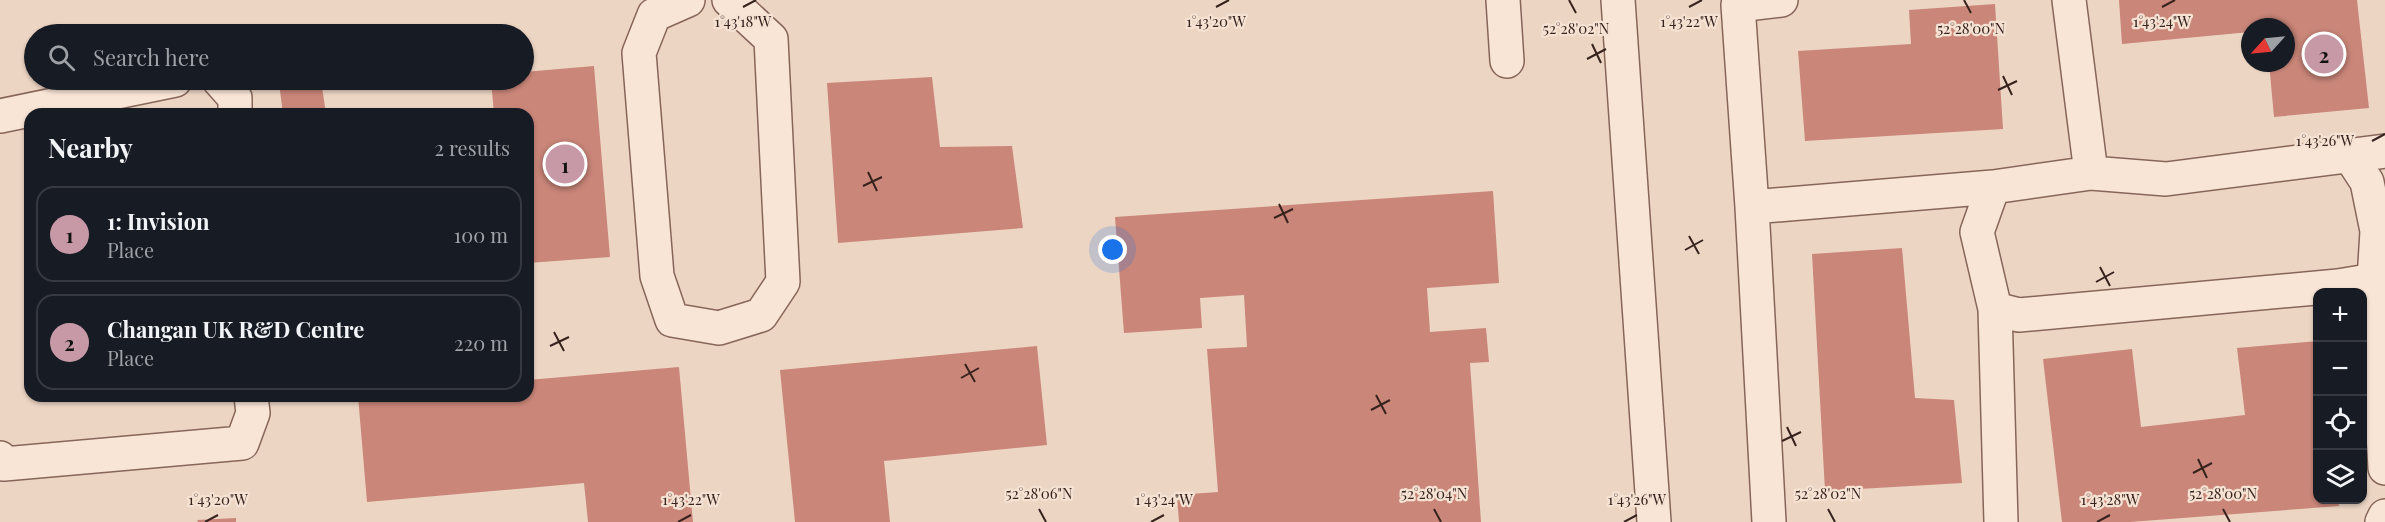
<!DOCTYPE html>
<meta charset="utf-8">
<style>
:root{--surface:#171b24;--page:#20242c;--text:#f1f3f6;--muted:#9ea1a6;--line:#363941;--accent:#c799a7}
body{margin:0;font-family:"Playfair Display",serif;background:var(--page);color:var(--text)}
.controls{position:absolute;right:18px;bottom:18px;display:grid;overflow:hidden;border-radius:12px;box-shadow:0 2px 4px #0004}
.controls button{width:54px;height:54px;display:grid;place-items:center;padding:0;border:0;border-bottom:2px solid var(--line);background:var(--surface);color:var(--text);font:30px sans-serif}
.compass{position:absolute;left:2241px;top:18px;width:54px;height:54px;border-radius:50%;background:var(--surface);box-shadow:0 2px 4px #0004;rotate:243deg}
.you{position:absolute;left:1113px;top:250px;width:21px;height:21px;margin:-15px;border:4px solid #fff;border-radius:50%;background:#1a73e8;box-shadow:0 0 0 9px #1a73e833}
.badge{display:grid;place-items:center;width:39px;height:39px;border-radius:50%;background:var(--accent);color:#111;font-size:20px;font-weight:700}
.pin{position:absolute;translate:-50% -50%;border:3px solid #fff;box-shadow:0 2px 6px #0006}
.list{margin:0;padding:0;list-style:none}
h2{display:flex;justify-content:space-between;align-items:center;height:78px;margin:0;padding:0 24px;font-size:26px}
h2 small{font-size:20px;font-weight:400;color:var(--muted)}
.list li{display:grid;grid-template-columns:39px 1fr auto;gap:18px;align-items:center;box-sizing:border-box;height:96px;margin:0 12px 12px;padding:0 12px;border:2px solid var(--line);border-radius:18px}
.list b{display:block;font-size:22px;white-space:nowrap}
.list p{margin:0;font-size:20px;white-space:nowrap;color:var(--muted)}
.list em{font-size:20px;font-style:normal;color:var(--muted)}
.icon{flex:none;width:33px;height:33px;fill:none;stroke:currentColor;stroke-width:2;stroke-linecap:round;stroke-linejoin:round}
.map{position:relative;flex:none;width:2385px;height:522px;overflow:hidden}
.search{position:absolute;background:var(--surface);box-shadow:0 2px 4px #0004;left:24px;top:24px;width:510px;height:66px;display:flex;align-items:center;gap:15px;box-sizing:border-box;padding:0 21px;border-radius:33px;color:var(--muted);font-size:22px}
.panel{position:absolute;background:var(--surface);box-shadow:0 2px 4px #0004;left:24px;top:108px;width:510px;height:294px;border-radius:18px}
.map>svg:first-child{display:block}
.building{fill:#ca8679}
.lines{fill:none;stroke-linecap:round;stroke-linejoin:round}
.minor-casing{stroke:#87665a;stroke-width:36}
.minor{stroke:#f8e5d6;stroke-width:33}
.ticks{fill:none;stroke:#37231e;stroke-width:2}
.ticks-label{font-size:15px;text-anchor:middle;fill:#37231e;stroke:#f5e2d2;stroke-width:4.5;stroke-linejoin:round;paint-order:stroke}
</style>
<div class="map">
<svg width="2385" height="522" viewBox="0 0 2385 522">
<rect width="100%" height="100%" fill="#edd5c3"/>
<!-- building -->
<path class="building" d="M 2119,0 L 2357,0 L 2369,108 L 2274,117 L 2269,63 L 2286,63 L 2286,27 L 2250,27 L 2250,32 L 2122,44 Z
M 1995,4 L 2003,129 L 1805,141 L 1798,51 L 1911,44 L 1909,10 Z
M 594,66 L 610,257 L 528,263 L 528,114 L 494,114 L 491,80 L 524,80 L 524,72 Z
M 932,77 L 940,147 L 1012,146 L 1023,228 L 838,243 L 827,83 Z
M 310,80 L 321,80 L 326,114 L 283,114 L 279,83 Z
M 196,110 L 197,114 L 163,114 L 163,112 Z
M 1493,191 L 1499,283 L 1427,288 L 1430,332 L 1486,328 L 1489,362 L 1470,363 L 1481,522 L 1179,522 L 1177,495 L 1218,492 L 1207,349 L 1247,347 L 1244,295 L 1200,298 L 1202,328 L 1124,333 L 1115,217 Z
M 1902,248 L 1915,398 L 1954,400 L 1962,483 L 1825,491 L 1812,254 Z
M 2318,341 L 2318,500 L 2338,500 L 2339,506 L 2130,522 L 2062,522 L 2043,359 L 2132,349 L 2141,427 L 2245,415 L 2237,348 Z
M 1037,346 L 1047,445 L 884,461 L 890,522 L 795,522 L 780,370 Z
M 679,367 L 693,522 L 588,522 L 584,483 L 367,502 L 358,396 L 528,396 L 528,380 Z
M 81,396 L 135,396 L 135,398 L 81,401 Z
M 236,518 L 236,522 L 198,522 L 197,520 Z"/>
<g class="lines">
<defs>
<path id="minor" d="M 688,0 L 654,15 L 639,53 L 657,276 L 672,320 L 719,328 L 761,315 L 783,282 L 771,39 L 729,0
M 1503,0 L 1507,61
M 1618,0 L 1654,522
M 2069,0 L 2091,173 L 2166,179 L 2385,151
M 219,80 L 235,98 L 235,114
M 0,116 L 175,80
M 2091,173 L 1993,187 L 1977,232 L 1995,309 L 2019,315 L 2338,286 L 2374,280 L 2377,231 L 2367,182 L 2350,156
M 1752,207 L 1993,187
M 2374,280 L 2385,468
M 1995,309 L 2001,522
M 0,458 L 4,464 L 242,443 L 253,413 L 251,396
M 1769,522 L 1752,207 L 1738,5 L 1781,0
M 2382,522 L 2385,516"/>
</defs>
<!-- minor casing -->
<use href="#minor" class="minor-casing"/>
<!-- minor -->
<use href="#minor" class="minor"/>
</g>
<!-- ticks -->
<path class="ticks" d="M 1569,0 L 1576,13M 1964,0 L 1971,13M 743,7 L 756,0M 1216,7 L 1229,0M 1689,7 L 1702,0M 2162,7 L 2175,0M 1592,44 L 1601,63M 1587,59 L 1606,49M 2003,76 L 2012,95M 1998,90 L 2017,81M 2372,141 L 2385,134M 868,172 L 877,191M 863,186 L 882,177M 1279,204 L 1288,223M 1274,218 L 1293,209M 1689,236 L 1699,254M 1685,250 L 1703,240M 2100,267 L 2110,286M 2096,282 L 2114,272M 554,332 L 564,351M 550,346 L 569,337M 965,364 L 975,382M 961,378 L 979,368M 1376,395 L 1386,414M 1371,410 L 1390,400M 1787,427 L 1796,446M 1782,441 L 1801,432M 2198,459 L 2207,478M 2193,473 L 2212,463M 1039,509 L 1046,522M 1434,509 L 1441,522M 1828,509 L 1835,522M 2223,509 L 2230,522M 205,522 L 218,515M 678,522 L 691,515M 1151,522 L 1164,515M 1624,522 L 1637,515M 2097,522 L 2110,515"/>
<g class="ticks-label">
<text x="1216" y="27">1°43'20"W</text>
<text x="2162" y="27">1°43'24"W</text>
<text x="743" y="27">1°43'18"W</text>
<text x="1689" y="27">1°43'22"W</text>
<text x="1971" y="34">52°28'00"N</text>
<text x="1576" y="34">52°28'02"N</text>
<text x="2325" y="146">1°43'26"W</text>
<text x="1039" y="499">52°28'06"N</text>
<text x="1434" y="499">52°28'04"N</text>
<text x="1828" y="499">52°28'02"N</text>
<text x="2223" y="499">52°28'00"N</text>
<text x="218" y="505">1°43'20"W</text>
<text x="691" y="505">1°43'22"W</text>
<text x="1164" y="505">1°43'24"W</text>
<text x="1637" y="505">1°43'26"W</text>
<text x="2110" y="505">1°43'28"W</text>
</g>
</svg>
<div class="controls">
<button>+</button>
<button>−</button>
<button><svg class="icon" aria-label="locate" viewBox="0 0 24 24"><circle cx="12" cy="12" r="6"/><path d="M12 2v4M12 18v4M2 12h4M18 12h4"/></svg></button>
<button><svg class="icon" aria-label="layers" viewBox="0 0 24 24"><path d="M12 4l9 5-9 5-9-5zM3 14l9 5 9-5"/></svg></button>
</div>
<svg class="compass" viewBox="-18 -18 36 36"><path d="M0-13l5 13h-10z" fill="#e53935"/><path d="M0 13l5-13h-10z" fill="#9ea1a6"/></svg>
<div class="you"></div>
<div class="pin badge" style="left:565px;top:164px">1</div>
<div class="pin badge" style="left:2324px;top:54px">2</div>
<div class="search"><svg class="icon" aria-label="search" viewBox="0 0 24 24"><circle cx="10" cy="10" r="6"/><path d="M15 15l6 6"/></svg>Search here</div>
<section class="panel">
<h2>Nearby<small>2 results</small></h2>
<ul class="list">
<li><span class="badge">1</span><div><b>1: Invision</b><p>Place</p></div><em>100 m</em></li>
<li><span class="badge">2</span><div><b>Changan UK R&amp;D Centre</b><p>Place</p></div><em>220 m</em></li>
</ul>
</section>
</div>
